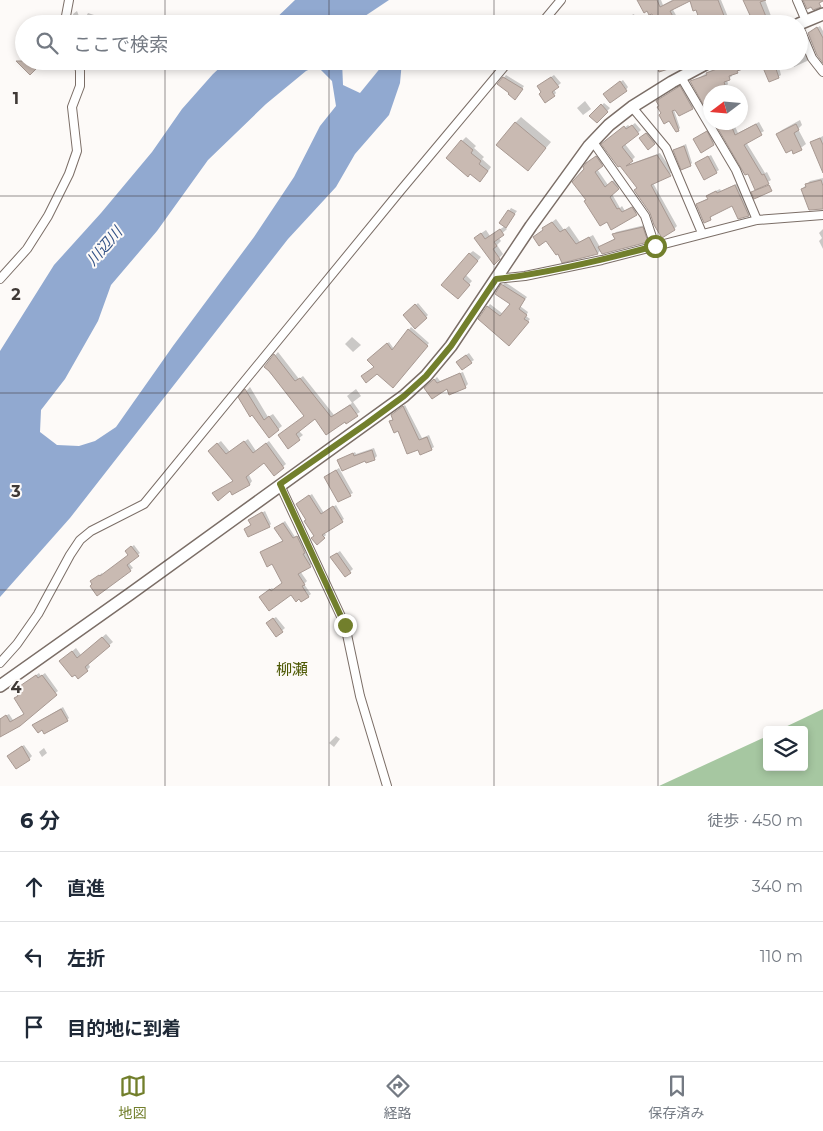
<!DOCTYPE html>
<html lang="ja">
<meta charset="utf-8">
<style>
:root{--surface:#fff;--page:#f2f2f3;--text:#1f2937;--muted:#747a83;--line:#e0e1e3;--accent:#727f2c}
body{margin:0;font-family:Montserrat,"Noto Sans JP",sans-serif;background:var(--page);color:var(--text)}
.controls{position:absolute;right:15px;bottom:15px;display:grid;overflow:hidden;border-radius:5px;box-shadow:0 2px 8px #0003}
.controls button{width:45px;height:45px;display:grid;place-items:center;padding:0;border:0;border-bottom:1px solid var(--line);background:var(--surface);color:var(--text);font:25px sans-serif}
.compass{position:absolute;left:703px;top:85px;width:45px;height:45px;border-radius:50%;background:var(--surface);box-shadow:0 2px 8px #0003;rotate:254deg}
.stop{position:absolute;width:15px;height:15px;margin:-11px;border:4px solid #727f2c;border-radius:50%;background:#fff}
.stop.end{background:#727f2c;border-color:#fff;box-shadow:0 1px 5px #0008}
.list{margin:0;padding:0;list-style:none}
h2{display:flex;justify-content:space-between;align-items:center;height:65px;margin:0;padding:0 20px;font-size:21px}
h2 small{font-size:16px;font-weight:400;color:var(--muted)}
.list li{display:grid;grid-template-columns:32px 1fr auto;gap:15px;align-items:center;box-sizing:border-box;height:70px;padding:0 20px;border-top:1px solid var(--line)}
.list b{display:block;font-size:19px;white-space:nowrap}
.list em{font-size:16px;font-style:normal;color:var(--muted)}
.icon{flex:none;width:28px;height:28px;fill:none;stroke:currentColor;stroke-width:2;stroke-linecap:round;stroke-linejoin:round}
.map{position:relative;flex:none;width:823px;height:786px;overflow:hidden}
.search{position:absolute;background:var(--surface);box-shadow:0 2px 8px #0003;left:15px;right:15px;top:15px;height:55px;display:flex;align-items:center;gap:12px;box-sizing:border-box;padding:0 18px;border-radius:28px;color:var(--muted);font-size:19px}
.sheet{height:275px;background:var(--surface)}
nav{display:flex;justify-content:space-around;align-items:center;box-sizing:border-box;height:70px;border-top:1px solid var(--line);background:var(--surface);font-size:14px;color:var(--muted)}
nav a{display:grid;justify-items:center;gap:2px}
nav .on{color:var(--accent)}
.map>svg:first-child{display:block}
.forest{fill:#a6c7a1}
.water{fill:#91a9d0;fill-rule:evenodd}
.shadow{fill:#0003}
.building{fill:#c9bab2;stroke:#a89992}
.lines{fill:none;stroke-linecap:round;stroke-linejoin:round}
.street-casing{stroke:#7b6e67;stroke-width:10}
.secondary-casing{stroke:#7b6e67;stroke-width:14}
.street{stroke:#fff;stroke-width:8}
.secondary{stroke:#fff;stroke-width:11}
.route{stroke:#727f2c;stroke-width:6}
.grid{fill:none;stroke:#3f3936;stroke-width:1;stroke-opacity:0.55}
.labels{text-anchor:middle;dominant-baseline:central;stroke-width:4;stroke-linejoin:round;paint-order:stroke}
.water-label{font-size:15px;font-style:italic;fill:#345387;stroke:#fdfaf8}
.quarter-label{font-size:16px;fill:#4d5803;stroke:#fdfaf8}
.grid-label{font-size:16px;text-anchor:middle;font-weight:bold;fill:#3f3936;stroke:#fdfaf8;stroke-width:4;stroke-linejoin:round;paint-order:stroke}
</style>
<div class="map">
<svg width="823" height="786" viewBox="0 0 823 786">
<rect width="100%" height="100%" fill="#fdfaf8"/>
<!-- forest -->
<path class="forest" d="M 823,709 L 823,786 L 659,786 L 767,736 L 767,767 L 804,767 L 804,730 L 779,730 Z"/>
<!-- water -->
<path class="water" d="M 295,0 L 389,0 L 353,24 L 270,24 Z
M 227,61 L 342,61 L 343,85 L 360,93 L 386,61 L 402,61 L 400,83 L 389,115 L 355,154 L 336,187 L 288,239 L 70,518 L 0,597 L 0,351 L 54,265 L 101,213 L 152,152 L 182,109 L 213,74 ZM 317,66 L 332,81 L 336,106 L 320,126 L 294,177 L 254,237 L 173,346 L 116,427 L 95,441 L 79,446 L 57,445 L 40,432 L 41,410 L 65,379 L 98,321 L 111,285 L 157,231 L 208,160 L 266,104 L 306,71 Z"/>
<!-- shadow -->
<path class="shadow" d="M 639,0 L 661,0 L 663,5 L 672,0 L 675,5 L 672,8 L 681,24 L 668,24 L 663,15 L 652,12 Z
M 690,0 L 721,0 L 728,17 L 718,23 L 719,24 L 702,24 L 696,8 Z
M 746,0 L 765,0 L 774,24 L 755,24 Z
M 77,11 L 82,24 L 75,24 L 73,14 Z
M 88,13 L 94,15 L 91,24 L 82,24 Z
M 634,14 L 636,20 L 633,24 L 612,24 Z
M 820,26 L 823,31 L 823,61 L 809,33 Z
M 801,37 L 810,58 L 807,61 L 794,67 L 792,62 L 779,67 L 781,75 L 778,77 L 762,62 L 740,69 L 732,74 L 732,76 L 727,80 L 728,84 L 726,87 L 716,90 L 717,92 L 710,92 L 710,111 L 692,82 L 710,71 L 738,61 L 799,61 L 799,38 Z
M 657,61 L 684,61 L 660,70 Z
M 506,75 L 524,86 L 517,96 L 499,84 Z
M 554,75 L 561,83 L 554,89 L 556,93 L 554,95 L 542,92 L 541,84 Z
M 623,80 L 628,87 L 626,90 L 607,92 Z
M 682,85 L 695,106 L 680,115 L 672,104 L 680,128 L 678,130 L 663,113 L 660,99 Z
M 585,101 L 591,109 L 583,115 L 577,108 Z
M 604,103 L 610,108 L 597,122 L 591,116 Z
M 521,117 L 551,142 L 533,163 L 515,123 Z
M 800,120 L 802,125 L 798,129 L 806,144 L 794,153 L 793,149 L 778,134 L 782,130 Z
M 717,122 L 733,122 L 738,133 L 759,122 L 764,131 L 746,142 L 765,173 L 767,172 L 771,180 L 761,186 L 762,188 L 770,185 L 771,190 L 757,190 L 748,172 L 746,174 Z
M 635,123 L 641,130 L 625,144 L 635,157 L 627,165 L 660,153 L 673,172 L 653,183 L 677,226 L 674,229 L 651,212 L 638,188 L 606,142 L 628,125 L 630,127 Z
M 709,130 L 716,141 L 701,151 L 697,137 Z
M 649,131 L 657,141 L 648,148 L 643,136 Z
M 823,136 L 823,159 L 811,142 Z
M 466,137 L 476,146 L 474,148 L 484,157 L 482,159 L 491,167 L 484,177 L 462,141 Z
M 686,144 L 692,163 L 690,165 L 674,150 Z
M 599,154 L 605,162 L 597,169 L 608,185 L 615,179 L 621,185 L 612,194 L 620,208 L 622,206 L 625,211 L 635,205 L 639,211 L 611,228 L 608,221 L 588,199 L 586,169 L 590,161 Z
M 711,155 L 719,170 L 716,172 L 697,163 Z
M 823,178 L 823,209 L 802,189 L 810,181 Z
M 738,183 L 752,212 L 749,215 L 738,218 L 733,205 L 713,214 L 710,219 L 697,204 L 708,198 L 708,196 L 711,193 L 720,189 L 721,191 Z
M 511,208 L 517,211 L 505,227 L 507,229 L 498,237 L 501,241 L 497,245 L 503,254 L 494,263 L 480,234 L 486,230 L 490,236 L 505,226 L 501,223 Z
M 556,219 L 564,230 L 569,226 L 580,242 L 593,235 L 600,247 L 616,238 L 614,234 L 616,232 L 645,225 L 649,239 L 647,241 L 601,250 L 598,253 L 563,261 L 544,228 Z
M 823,229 L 823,249 L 819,241 L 822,238 L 819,233 Z
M 473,251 L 481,257 L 466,275 L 472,281 L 458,297 L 469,254 Z
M 505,282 L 527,297 L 520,306 L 528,312 L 526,316 L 530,319 L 511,342 L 479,319 L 490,304 L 503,314 L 512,303 L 497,293 Z
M 418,303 L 428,315 L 415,327 L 405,315 Z
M 411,327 L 429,343 L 402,374 L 375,366 L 369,360 L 389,342 L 394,349 Z
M 352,337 L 361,345 L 353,352 L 345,344 Z
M 278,352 L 299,379 L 303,376 L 334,415 L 352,403 L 347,396 L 356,389 L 361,396 L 353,402 L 360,412 L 345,421 L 315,417 L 298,430 L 303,435 L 288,447 L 306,415 L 265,367 Z
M 469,353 L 474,360 L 471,362 L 460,359 Z
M 463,372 L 468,384 L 465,387 L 450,393 L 448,387 L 426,388 L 437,377 L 440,381 Z
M 250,387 L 268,417 L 273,414 L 282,426 L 270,436 L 240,398 Z
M 405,405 L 422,438 L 429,435 L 434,447 L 431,449 L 419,449 L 390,422 L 394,419 L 394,413 Z
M 248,439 L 256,451 L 269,441 L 286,464 L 274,474 L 265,462 L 248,473 L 252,481 L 250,484 L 233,493 L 230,489 L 213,493 L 234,481 L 212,448 L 221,441 L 230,452 Z
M 374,448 L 377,456 L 374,459 L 339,460 L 355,452 L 356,454 Z
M 339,468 L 353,493 L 339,500 L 328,475 Z
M 312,494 L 324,513 L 336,505 L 344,519 L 324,532 L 326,535 L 317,543 L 300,502 Z
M 265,511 L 271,524 L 269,526 L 252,525 L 250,520 Z
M 285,521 L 295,537 L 300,535 L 307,549 L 305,551 L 312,564 L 300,571 L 307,581 L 304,584 L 311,594 L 302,601 L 292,593 L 263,595 L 272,588 L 274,590 L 283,583 L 273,563 L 261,552 L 284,540 L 278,526 Z
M 134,545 L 140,553 L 128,562 L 133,568 L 130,570 L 94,579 L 102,573 L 103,575 L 129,555 L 129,549 Z
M 340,551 L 353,569 L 345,576 L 334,555 Z
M 276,617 L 285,628 L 277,635 L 270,621 Z
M 106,634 L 113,642 L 88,663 L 90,667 L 87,670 L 64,658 L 76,648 L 81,655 Z
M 39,673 L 41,676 L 45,673 L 58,691 L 0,736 L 0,719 L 9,714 L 13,720 L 25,714 L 15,698 L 19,695 L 18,688 Z
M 63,707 L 69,718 L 67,720 L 42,729 L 33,725 Z
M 336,736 L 340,739 L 334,747 L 329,743 Z
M 24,745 L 32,756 L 29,759 L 11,753 Z
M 44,748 L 47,753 L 42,757 L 39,752 Z"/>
<!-- building -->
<path class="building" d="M 637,0 L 657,0 L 660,7 L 674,0 L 718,0 L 726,21 L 717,24 L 715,18 L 701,24 L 696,10 L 693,11 L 690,1 L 670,11 L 677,24 L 667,24 L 663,16 L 655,21 L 652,14 L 649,15 L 647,11 L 644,13 Z
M 743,0 L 766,0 L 760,2 L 769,24 L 754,24 Z
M 803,0 L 823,0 L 823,1 L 819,3 L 821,7 L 813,10 L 811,7 L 807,9 Z
M 817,27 L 823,38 L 823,63 L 817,55 L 808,33 Z
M 16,61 L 44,61 L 30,75 Z
M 668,61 L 686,61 L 687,63 L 659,72 L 657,65 Z
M 739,61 L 797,61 L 797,63 L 776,69 L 779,78 L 769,82 L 761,63 L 737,71 L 738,73 L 729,76 L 730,80 L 724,82 L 726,88 L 710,92 L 710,116 L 705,103 L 703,104 L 690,81 L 707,75 L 706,73 Z
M 503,77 L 523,89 L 515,100 L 508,94 L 509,93 L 497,84 Z
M 551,77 L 559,87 L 552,92 L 555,96 L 545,103 L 539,94 L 541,92 L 537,86 Z
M 620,81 L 627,91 L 610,103 L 603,94 Z
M 680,86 L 693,109 L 679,116 L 675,110 L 672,111 L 679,131 L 676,132 L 669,121 L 664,124 L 659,115 L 661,113 L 657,107 L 659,106 L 656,101 Z
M 601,104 L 608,112 L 597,123 L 589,116 Z
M 515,122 L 546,148 L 528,171 L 496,145 Z
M 730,122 L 735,135 L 756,124 L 762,135 L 744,145 L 762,175 L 764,174 L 769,184 L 755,190 L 748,174 L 745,175 L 717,127 Z
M 796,124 L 799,130 L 794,133 L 802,150 L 793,154 L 792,150 L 786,153 L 776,134 Z
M 632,125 L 639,134 L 622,147 L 633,161 L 626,166 L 657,155 L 671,176 L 651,185 L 675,230 L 662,238 L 654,225 L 650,213 L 634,190 L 637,188 L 620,166 L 618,167 L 601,144 L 624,126 L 626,129 Z
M 707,131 L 714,145 L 701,153 L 693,139 Z
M 646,133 L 655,144 L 648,150 L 639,138 Z
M 820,138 L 823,145 L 823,173 L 810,142 Z
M 461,140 L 473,150 L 471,153 L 481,161 L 479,164 L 488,171 L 480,182 L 470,174 L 468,177 L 446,158 Z
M 684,146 L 691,166 L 681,170 L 673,150 Z
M 596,156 L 603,166 L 595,172 L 605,187 L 612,181 L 619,189 L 610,197 L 617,209 L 619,208 L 622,212 L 632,207 L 637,215 L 611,230 L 607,222 L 600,226 L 584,201 L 586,200 L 572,182 L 584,169 L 583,167 L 586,163 Z
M 708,156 L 717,173 L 704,180 L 695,163 Z
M 821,180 L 823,186 L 823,209 L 809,210 L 801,189 L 806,187 L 805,184 Z
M 735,185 L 749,216 L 738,219 L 732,206 L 710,217 L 711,220 L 704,223 L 696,204 L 708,199 L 706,196 L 716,191 L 717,193 Z
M 769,185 L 772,191 L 754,199 L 751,192 Z
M 508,210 L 515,214 L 506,228 L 499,223 Z
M 552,222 L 560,232 L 565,229 L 576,244 L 589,237 L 598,254 L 562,263 L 558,254 L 556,255 L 546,241 L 539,246 L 533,237 L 543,230 L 542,228 Z
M 643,227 L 648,242 L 602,254 L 598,247 L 615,239 L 612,234 Z
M 500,229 L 504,235 L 494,242 L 497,246 L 493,249 L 500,259 L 494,265 L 474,238 L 481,233 L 485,239 Z
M 469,253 L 478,261 L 463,279 L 470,285 L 458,299 L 441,285 Z
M 501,284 L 525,299 L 519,309 L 527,315 L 524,319 L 529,322 L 509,346 L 478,319 L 487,306 L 500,316 L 510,304 L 495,294 Z
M 415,304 L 427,318 L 415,329 L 403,315 Z
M 408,329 L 428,346 L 393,388 L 377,374 L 366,383 L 361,376 L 374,367 L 367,360 L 387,343 L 392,350 Z
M 274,354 L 295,381 L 300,378 L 331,417 L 350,405 L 358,416 L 346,424 L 345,422 L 326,435 L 315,419 L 296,434 L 300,440 L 288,449 L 278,435 L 304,416 L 269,371 L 264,367 Z
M 466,355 L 472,363 L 462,370 L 456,362 Z
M 460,373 L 466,388 L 449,395 L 447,389 L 432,399 L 424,388 L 434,379 L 437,383 Z
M 245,389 L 264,420 L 269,416 L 279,430 L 269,438 L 252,415 L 250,417 L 238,397 Z
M 403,406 L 419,440 L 427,437 L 432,450 L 420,455 L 418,450 L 407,454 L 398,431 L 394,433 L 389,421 L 393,420 L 391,415 Z
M 244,441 L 253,453 L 266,443 L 284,468 L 274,476 L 264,463 L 246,477 L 250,485 L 232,495 L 230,491 L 218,501 L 212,493 L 233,481 L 208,451 L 217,443 L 226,454 Z
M 372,450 L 375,460 L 366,463 L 365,461 L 342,471 L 337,460 L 353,453 L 354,456 Z
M 336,470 L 351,496 L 338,502 L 324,477 Z
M 309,495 L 321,514 L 333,506 L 343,522 L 322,535 L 325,538 L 317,545 L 311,538 L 314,536 L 304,521 L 306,520 L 296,504 Z
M 262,512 L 270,527 L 248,537 L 244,529 L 251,525 L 248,520 Z
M 283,523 L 293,538 L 297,536 L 305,553 L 303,554 L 311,567 L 298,574 L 305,585 L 302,586 L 309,597 L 301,602 L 299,599 L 296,602 L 291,595 L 269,611 L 259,597 L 270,589 L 271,591 L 282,583 L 272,564 L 267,567 L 260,552 L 283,541 L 274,528 Z
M 131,546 L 139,556 L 127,565 L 131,571 L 97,596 L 90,586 L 92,584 L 90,581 L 99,575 L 100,576 L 128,555 L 125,551 Z
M 337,553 L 351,573 L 345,577 L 330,557 Z
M 273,618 L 283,632 L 276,637 L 266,623 Z
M 102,637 L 110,646 L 85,667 L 88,671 L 78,679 L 75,675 L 72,677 L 59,661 L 72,651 L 77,658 Z
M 36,675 L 38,678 L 42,675 L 57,695 L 20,726 L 0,737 L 0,719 L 6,715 L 10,722 L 24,714 L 14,698 L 18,696 L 14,690 Z
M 61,709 L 68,721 L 44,734 L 42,730 L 38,733 L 32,725 Z
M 22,746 L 30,760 L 16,769 L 7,756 Z"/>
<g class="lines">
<defs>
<path id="street" d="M 797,0 L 806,21
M 68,24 L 66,16 L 69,0
M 541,24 L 561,0
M 799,27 L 812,58 L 823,72
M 681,77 L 736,170 L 757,220
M 632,107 L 666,148 L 702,233
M 593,142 L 645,216 L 655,246
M 0,279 L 27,249 L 48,216 L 69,174 L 77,151 L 72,107 L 80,86 L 80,71 L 78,61
M 496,279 L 525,276 L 602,260 L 757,220 L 823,215
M 280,485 L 345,625 L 360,696 L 387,786
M 0,663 L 17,644 L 38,614 L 70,555 L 80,540 L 91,531 L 144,504 L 401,190 L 509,61"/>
<path id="secondary" d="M 799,24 L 823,14
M 0,686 L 130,594 L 404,396 L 426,376 L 451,346 L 531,226 L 589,146 L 609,125 L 632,107 L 672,82 L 711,61"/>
</defs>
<!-- street casing -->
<use href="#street" class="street-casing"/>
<!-- secondary casing -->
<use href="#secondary" class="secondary-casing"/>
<!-- street -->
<use href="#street" class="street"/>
<!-- secondary -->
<use href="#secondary" class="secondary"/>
</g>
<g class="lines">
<!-- route -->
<path class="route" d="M 345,625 L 280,484 L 366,424 L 404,396 L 426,376 L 451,346 L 496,279 C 550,273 603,260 655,246"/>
</g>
<!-- grid -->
<path class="grid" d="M 165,0 L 165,24M 329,0 L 329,24M 494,0 L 494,24M 658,0 L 658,24M 165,61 L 165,786M 329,61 L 329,786M 494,61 L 494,786M 658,61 L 658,786M 0,196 L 823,196M 0,393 L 823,393M 0,590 L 823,590"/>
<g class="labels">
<!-- water labels -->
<g class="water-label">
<text transform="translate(104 246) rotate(-49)">川辺川</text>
</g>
<!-- quarter labels -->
<g class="quarter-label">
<text x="292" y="669">柳瀬</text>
</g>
</g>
<g class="grid-label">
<text x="16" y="104">1</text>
<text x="16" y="300">2</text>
<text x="16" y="497">3</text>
<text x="16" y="693">4</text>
</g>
</svg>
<div class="controls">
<button><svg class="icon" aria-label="layers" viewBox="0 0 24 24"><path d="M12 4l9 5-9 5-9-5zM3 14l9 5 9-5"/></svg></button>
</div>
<svg class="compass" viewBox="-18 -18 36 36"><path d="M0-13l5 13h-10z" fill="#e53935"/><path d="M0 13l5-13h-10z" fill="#747a83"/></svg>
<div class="stop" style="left:655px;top:246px"></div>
<div class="stop end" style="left:345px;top:625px"></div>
<div class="search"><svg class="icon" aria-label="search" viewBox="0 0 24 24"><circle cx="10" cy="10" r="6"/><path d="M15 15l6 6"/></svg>ここで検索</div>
</div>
<section class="sheet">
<h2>6 分<small>徒歩 · 450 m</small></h2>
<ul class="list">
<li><svg class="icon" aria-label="ahead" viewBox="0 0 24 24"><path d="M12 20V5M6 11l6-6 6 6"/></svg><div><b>直進</b></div><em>340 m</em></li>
<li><svg class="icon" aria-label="left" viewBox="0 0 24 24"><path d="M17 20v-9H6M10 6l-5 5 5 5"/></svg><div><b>左折</b></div><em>110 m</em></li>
<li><svg class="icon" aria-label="arrive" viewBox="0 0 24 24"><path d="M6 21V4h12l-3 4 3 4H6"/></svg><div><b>目的地に到着</b></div></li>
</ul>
</section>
<nav>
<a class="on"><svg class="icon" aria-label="map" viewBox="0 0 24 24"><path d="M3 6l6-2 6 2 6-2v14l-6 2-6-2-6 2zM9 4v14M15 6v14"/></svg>地図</a>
<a><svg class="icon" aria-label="directions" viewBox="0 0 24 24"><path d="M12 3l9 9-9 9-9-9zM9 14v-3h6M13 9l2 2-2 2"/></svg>経路</a>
<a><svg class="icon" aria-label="saved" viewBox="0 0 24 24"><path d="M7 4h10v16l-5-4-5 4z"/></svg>保存済み</a>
</nav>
